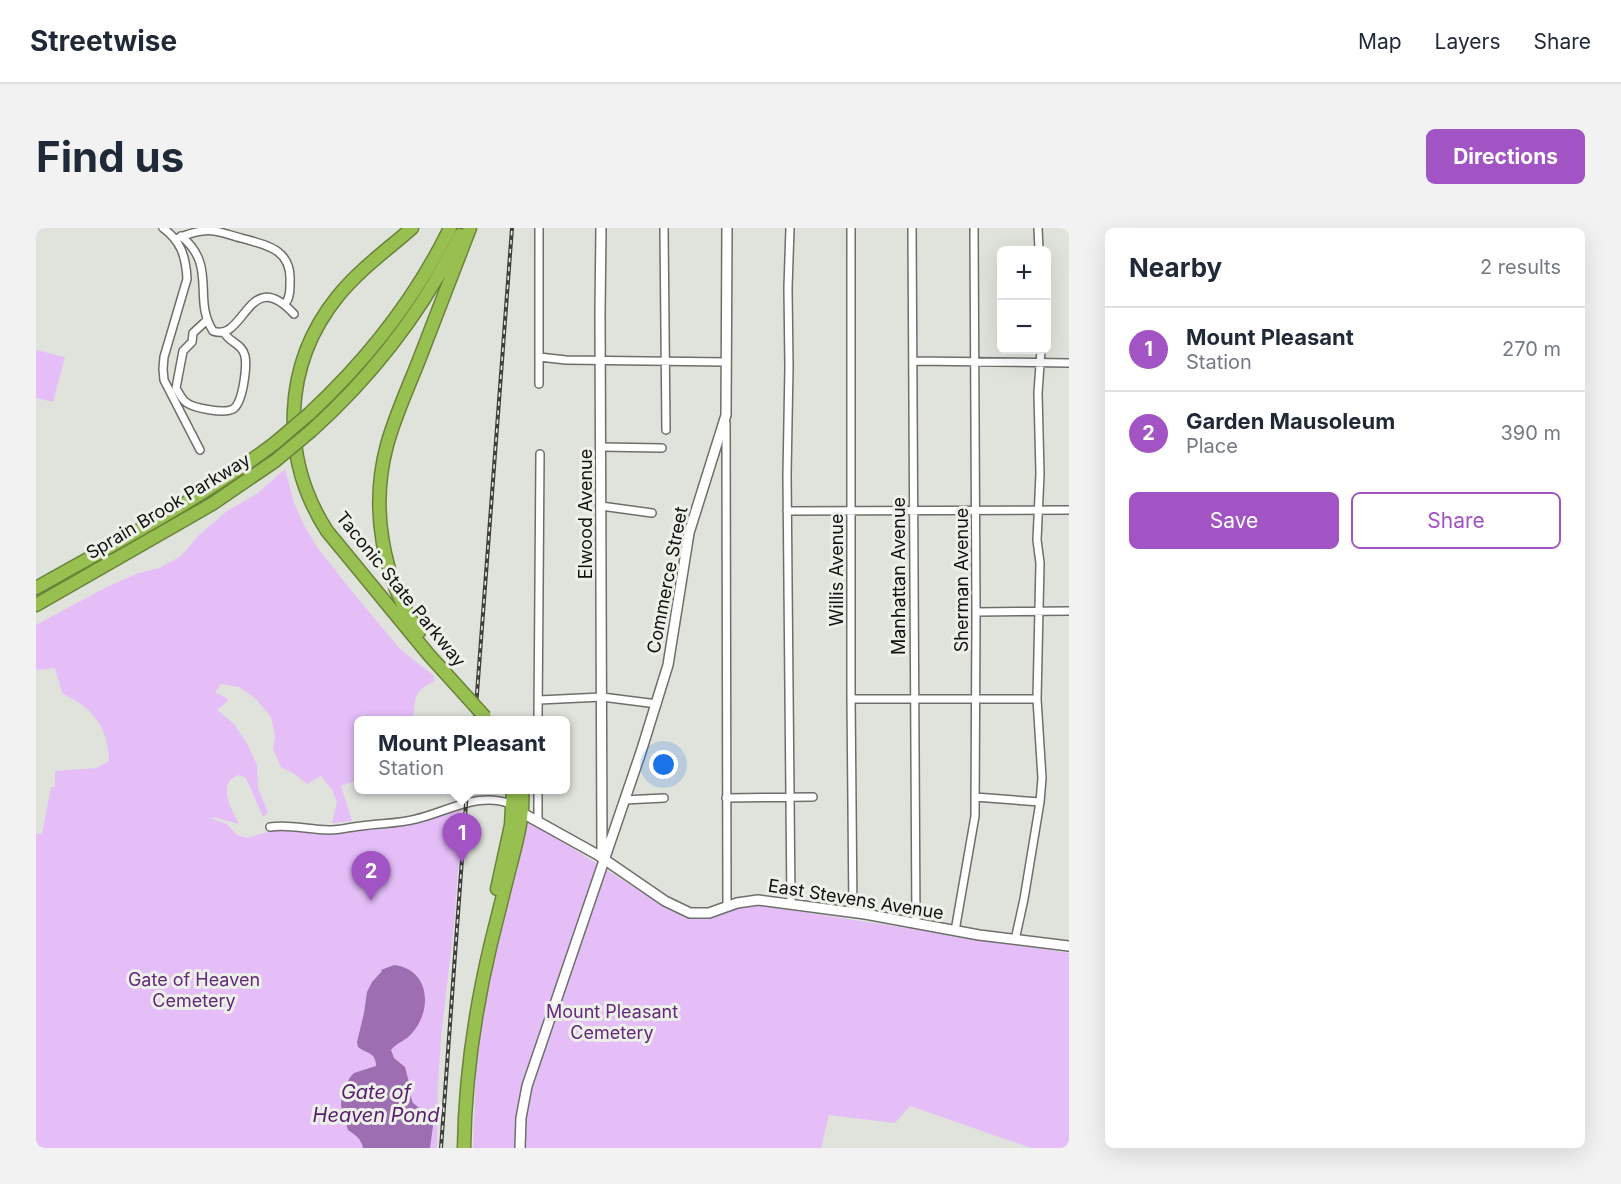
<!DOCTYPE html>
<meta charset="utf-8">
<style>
:root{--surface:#fff;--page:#f2f2f3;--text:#1f2937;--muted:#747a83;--line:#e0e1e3;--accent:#a253c4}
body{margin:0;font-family:Inter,sans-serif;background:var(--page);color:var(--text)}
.controls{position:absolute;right:18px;top:18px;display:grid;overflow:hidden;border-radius:9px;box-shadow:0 6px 24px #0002}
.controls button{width:54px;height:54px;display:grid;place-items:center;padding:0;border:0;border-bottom:2px solid var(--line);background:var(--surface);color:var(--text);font:30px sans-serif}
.you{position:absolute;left:628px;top:537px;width:21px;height:21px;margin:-15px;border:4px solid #fff;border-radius:50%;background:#1a73e8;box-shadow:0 0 0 9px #1a73e833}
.badge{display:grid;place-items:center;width:39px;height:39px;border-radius:50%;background:var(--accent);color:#fff;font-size:20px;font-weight:700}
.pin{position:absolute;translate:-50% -50px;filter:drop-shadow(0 2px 3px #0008)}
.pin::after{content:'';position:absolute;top:32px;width:21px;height:18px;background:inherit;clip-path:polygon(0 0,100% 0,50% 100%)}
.popup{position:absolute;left:318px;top:488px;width:216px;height:78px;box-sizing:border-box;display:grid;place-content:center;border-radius:9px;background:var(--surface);filter:drop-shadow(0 2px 4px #0005);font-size:20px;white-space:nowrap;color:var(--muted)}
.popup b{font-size:22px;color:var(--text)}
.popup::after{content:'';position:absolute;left:50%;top:100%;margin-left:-12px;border:12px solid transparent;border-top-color:var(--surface)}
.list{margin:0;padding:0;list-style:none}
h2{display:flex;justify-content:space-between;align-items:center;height:78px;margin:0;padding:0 24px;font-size:26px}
h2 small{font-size:20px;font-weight:400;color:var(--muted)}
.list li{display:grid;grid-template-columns:39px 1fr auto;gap:18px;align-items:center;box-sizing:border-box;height:84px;padding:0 24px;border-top:2px solid var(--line)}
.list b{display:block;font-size:22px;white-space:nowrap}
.list p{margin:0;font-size:20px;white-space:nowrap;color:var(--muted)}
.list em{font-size:20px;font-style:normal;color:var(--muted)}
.actions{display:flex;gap:12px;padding:18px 24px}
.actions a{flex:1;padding:14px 0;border:2px solid var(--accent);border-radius:9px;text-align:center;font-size:21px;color:var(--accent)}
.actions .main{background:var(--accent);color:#fff}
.map{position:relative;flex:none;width:1033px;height:920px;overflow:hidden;border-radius:9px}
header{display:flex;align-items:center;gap:36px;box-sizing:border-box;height:84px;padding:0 30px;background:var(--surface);border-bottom:2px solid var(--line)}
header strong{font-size:28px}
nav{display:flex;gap:33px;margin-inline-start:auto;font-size:21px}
.intro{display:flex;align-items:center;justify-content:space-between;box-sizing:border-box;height:144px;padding:0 36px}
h1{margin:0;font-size:42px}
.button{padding:15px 27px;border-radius:9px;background:var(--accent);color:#fff;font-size:21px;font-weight:700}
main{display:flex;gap:36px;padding:0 36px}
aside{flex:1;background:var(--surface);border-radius:9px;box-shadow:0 6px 24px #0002}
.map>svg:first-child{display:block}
.green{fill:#e5bef8}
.water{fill:#9d6eb2}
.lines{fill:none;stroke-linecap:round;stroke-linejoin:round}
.street-casing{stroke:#6d706a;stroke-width:10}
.secondary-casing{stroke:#6d706a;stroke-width:12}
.highway-casing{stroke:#69833a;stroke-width:15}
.street{stroke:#fff;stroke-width:7}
.secondary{stroke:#fff;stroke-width:9}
.highway{stroke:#98c051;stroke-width:12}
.rail-casing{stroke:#3e3f3c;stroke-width:4}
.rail{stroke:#edf0e9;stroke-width:1.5;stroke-dasharray:4.5;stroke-linecap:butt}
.highway-bridge-casing{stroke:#69833a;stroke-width:15;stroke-linecap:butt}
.highway-bridge{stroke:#98c051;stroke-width:12}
.labels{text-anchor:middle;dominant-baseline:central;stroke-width:6;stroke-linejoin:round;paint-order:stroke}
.street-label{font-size:18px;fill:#111210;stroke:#edf0e9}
.park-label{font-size:18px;fill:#63287b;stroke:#edf0e9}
.water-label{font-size:20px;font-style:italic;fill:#591d70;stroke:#edf0e9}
</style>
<header>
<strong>Streetwise</strong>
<nav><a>Map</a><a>Layers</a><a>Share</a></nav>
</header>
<div class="intro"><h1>Find us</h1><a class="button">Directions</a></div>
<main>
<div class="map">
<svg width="1033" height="920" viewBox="0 0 1033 920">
<rect width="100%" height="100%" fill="#e0e3dc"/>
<!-- green -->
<path class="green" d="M 0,122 L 29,129 L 17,174 L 0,170 Z
M 249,241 L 258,275 L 268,297 L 281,319 L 314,361 L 364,421 L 397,447 L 399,453 C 377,462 379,471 377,492 L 322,492 L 322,552 L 305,558 L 316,593 L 296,595 L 301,574 L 296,562 L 285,548 L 271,556 L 260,547 L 245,539 L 237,521 L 239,508 L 235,489 L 220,471 L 203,459 L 185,456 L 179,464 L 193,472 L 181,482 L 198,496 L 211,515 L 221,537 L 222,560 L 232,584 L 227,589 L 210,550 L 204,547 C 179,553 196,582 203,596 L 177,589 L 176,591 L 191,596 L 201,607 L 211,610 L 239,602 L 289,605 L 425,580 L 426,588 L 418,697 L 405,809 L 402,856 L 401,920 L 0,920 L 0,605 L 6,606 L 15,559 L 19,559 L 19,543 L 60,540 L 73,533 C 72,513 67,495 51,481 C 44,474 34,470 26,465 L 19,440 L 0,442 L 0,397 L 67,361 L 100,346 L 123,340 L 145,328 L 162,308 L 191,283 L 222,265 Z
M 490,591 L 637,684 L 665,689 L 715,676 L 1033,725 L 1033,920 L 995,920 L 874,878 L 859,895 L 793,887 L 785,920 L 437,920 L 441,810 Z"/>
<!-- water -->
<path class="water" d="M 358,737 C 393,741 397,780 377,804 C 370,813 360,815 355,822 L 358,830 L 369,839 L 374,858 L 374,866 L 377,875 L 388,884 L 397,898 L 394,920 L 327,920 C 325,910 319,907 312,902 L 305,878 L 306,860 L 308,859 L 315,848 L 318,845 L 340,838 C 340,824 331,826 322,819 L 321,814 L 328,785 L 331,764 L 336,754 L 346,743 L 345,742 Z"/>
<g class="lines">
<defs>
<path id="street" d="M 127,0 C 145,13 150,29 151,51 L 128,129 L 127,141 L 128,152 L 164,222
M 628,0 L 630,202
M 754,0 L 752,60 L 753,139 L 751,247 L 755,676
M 815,0 L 815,469 L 817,684
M 876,0 L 880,696
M 1002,0 L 1003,22
M 145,8 C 182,38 156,71 177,103 C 209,115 212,36 258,86
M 142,10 C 152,6 167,1 178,3 C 187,4 196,8 205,10 C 230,17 256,21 254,54 C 254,62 254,70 249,76
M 171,92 L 157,105 L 156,114 L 147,123 L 140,160 C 143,165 146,172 151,175 C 158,180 188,186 197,181 C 207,175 211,139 209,128 C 206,115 193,115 188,104
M 503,129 L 530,132 L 690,134
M 877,133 L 1033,135
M 503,156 L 503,0
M 690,195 L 691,679
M 565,219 L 626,220
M 565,278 L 616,285
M 751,283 L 1033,282
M 940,384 L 1033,383
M 815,471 L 1001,471
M 503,472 L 566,469 L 621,476
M 502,492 L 504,226
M 502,562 L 502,593
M 939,569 L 1004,574
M 690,570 L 777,569
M 588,572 L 628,570
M 234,599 C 254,596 273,602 293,602 C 304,602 314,599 325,598 C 343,595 362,596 380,591 C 411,584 444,562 477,577
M 919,703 L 939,588 L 940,384 L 938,0
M 979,712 L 988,671 L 1004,574 L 1006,550 L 1001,471 L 1004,335 L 1001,312 L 1004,246 L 1002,165 L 1005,122"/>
<path id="secondary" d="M 565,0 L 564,85 L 566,625 L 568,630
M 483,581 L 490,587 L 562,627 L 629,673 L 654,685 L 673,685 L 701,675 L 722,672 L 829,686 L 943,707 L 1033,718
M 484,920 L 485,890 L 491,858 L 605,524 L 632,437 L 653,305 L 690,187 L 691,0"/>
<path id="highway" d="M 376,0 C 351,22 323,42 302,68 C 246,137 244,230 291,303 L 393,427 L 431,469
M 273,186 C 330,133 380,70 414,0
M 275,203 C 336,148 388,81 424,7
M 0,360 C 81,314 165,271 239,215
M 0,377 L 176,276 L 239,233
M 383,404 C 346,350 334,280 351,217 C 359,188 372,160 383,132 C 400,88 417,44 434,0
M 461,661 L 475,597 L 477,562
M 428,920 C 429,851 439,782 455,715 C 461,691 467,667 473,643 C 480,616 488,589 486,562"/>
</defs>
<!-- street casing -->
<use href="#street" class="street-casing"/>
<!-- secondary casing -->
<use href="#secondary" class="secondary-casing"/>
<!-- highway casing -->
<use href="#highway" class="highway-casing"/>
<!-- street -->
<use href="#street" class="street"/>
<!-- secondary -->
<use href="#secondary" class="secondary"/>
<!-- highway -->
<use href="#highway" class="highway"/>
<defs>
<path id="rail" d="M 439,492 L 476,0
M 405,920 L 431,562"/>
</defs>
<!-- rail casing -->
<use href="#rail" class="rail-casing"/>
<!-- rail -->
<use href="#rail" class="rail"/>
<defs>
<path id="highway-bridge" d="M 239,215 L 273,186
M 239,233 L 275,203
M 431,469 L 449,489"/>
</defs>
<!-- highway-bridge casing -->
<use href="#highway-bridge" class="highway-bridge-casing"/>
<!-- highway-bridge -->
<use href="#highway-bridge" class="highway-bridge"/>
</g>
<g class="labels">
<!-- street labels -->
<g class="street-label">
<text transform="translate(132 278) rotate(-31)">Sprain Brook Parkway</text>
<text transform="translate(549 286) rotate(-90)">Elwood Avenue</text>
<text transform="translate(800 342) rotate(-90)">Willis Avenue</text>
<text transform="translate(862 348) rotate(-90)">Manhattan Avenue</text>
<text transform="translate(631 352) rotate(-79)">Commerce Street</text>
<text transform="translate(925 352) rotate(-90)">Sherman Avenue</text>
<text transform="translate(365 361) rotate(51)">Taconic State Parkway</text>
<text transform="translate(820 671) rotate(9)">East Stevens Avenue</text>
</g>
<!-- park labels -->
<g class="park-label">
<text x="158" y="751">Gate of Heaven<tspan x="158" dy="21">Cemetery</tspan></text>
<text x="576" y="783">Mount Pleasant<tspan x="576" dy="21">Cemetery</tspan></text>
</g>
<!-- water labels -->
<g class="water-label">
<text x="340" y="864">Gate of<tspan x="340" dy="23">Heaven Pond</tspan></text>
</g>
</g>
</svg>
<div class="controls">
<button>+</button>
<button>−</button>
</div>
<div class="you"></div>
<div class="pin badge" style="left:426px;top:635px">1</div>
<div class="popup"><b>Mount Pleasant</b>Station</div>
<div class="pin badge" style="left:335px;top:673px">2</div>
</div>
<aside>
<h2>Nearby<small>2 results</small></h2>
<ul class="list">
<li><span class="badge">1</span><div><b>Mount Pleasant</b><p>Station</p></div><em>270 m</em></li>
<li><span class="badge">2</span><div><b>Garden Mausoleum</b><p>Place</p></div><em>390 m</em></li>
</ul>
<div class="actions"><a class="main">Save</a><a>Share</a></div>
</aside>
</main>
